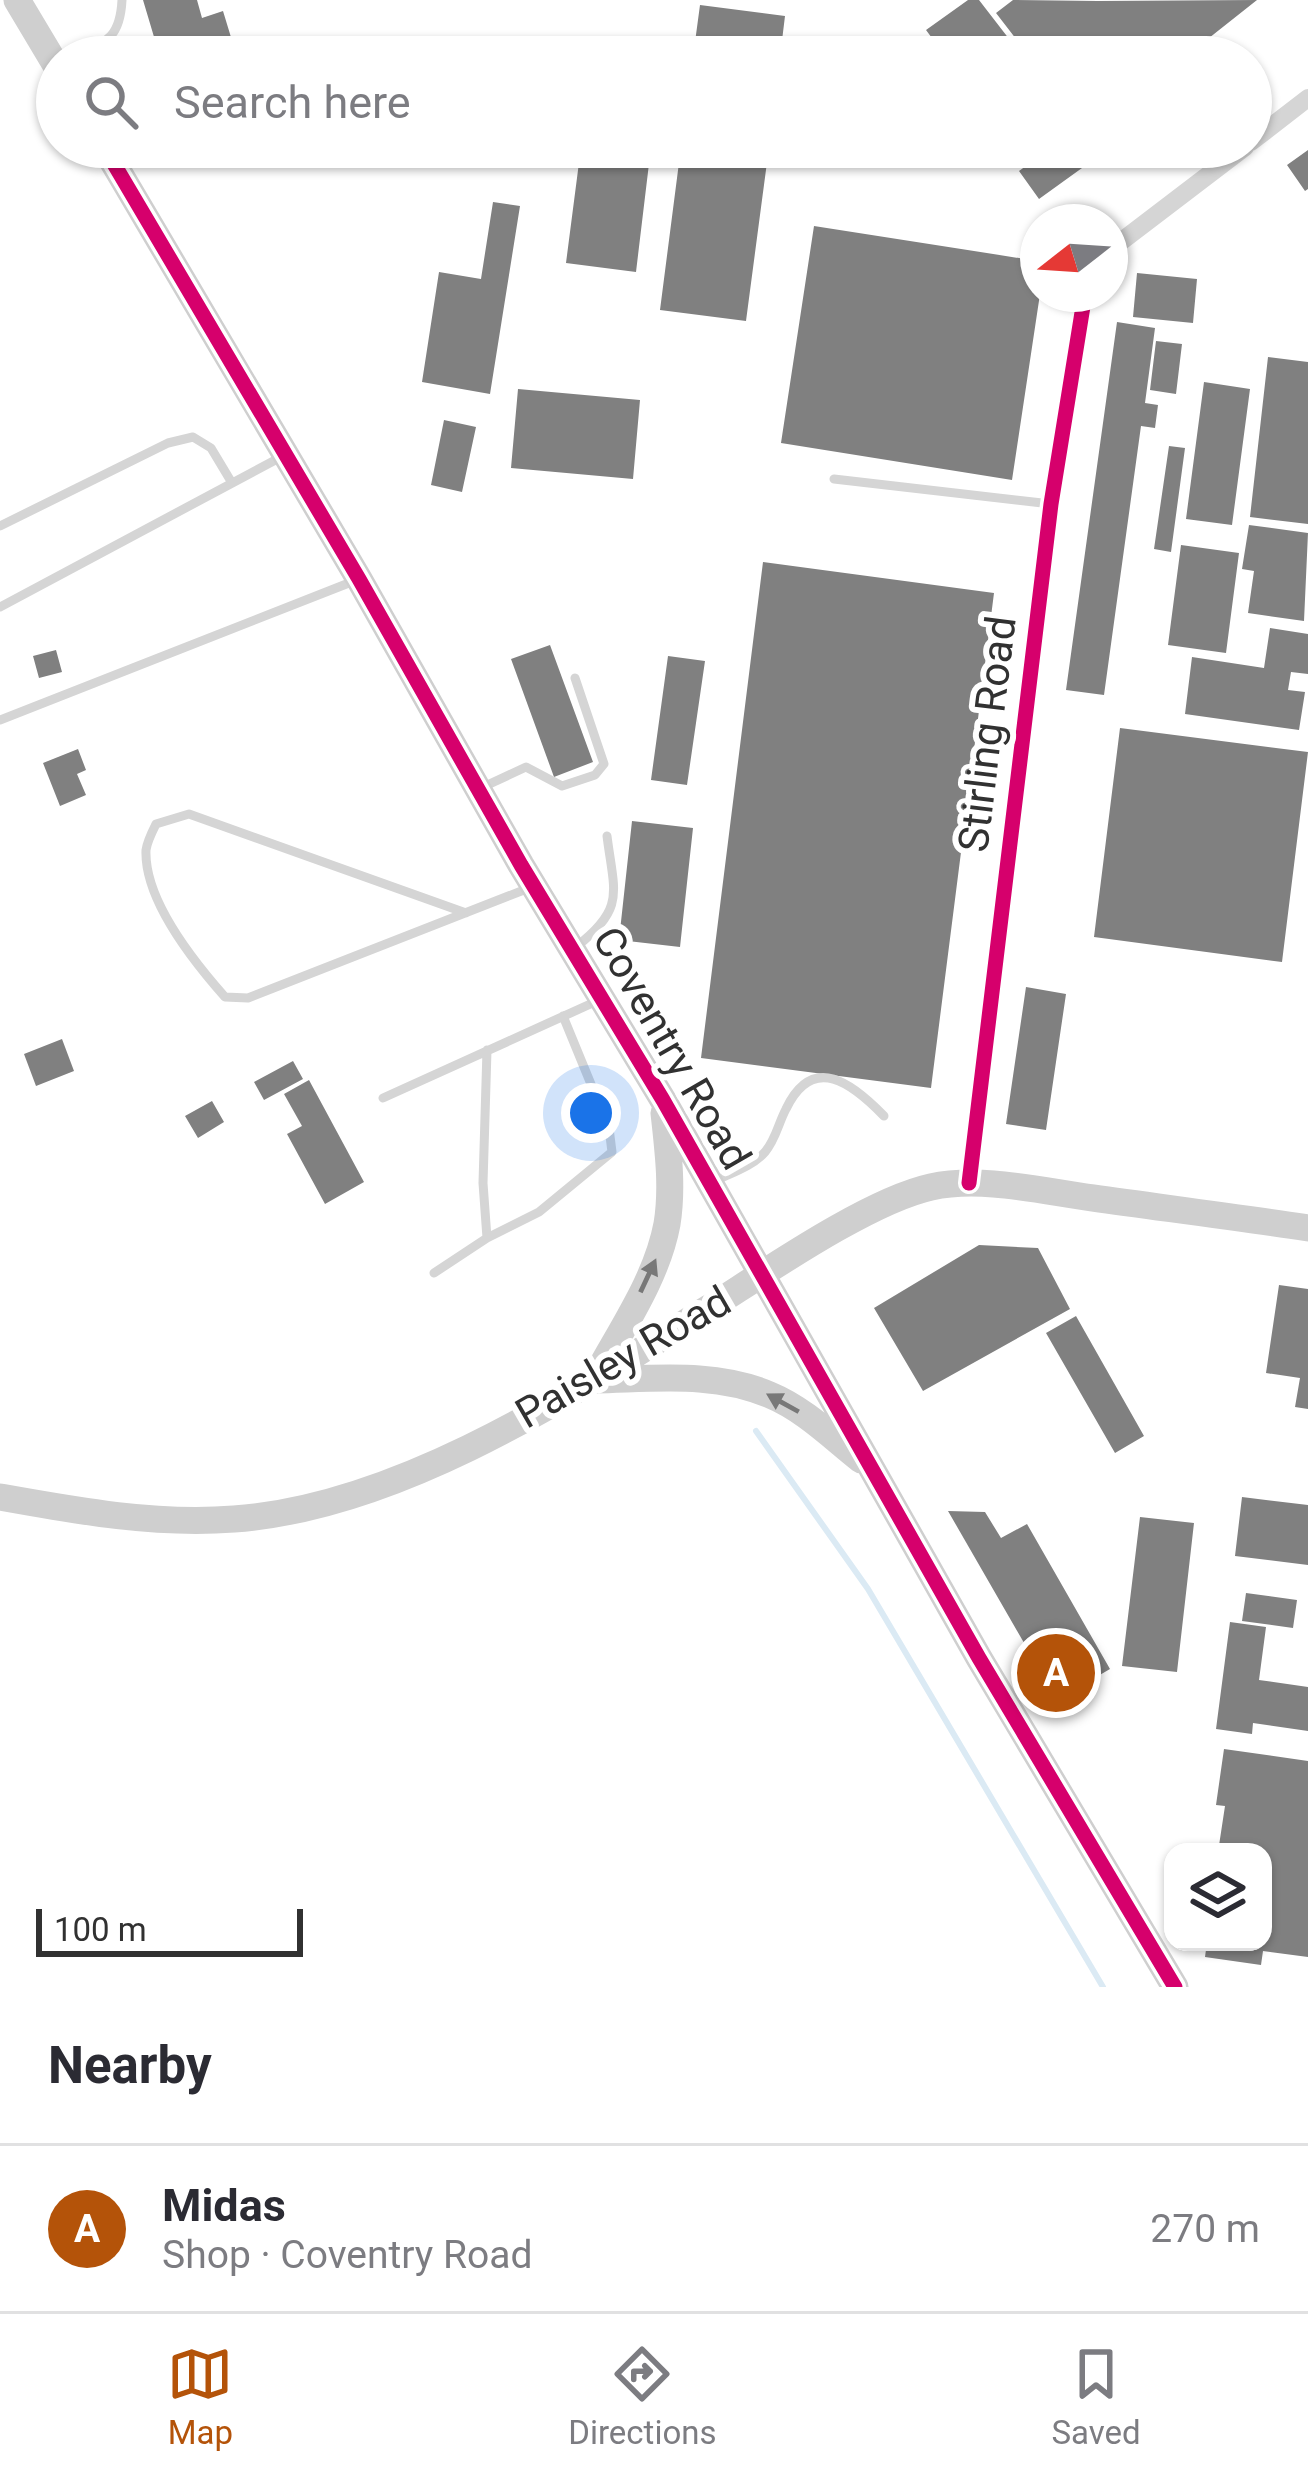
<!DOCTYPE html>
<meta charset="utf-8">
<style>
:root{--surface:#fff;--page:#f7f7f7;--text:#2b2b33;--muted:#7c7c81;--line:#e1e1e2;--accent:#b45309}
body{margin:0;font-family:Roboto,sans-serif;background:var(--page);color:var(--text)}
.controls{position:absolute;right:36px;bottom:36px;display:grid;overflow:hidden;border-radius:24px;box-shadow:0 3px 9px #0004}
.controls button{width:108px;height:108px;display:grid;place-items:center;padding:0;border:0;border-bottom:3px solid var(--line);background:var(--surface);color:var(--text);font:60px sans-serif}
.compass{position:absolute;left:1020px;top:204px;width:108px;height:108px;border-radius:50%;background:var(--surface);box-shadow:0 3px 9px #0004;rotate:253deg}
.scale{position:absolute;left:36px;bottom:30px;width:267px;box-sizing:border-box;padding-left:12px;border:6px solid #313131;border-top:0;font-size:33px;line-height:42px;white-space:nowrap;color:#313131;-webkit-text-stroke:9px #fff;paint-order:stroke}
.you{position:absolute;left:591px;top:1113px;width:42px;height:42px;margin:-30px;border:9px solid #fff;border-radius:50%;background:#1a73e8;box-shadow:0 0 0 18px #1a73e833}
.badge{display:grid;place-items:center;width:78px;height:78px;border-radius:50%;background:var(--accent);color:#fff;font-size:39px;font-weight:700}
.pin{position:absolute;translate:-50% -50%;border:6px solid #fff;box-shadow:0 3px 12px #0006}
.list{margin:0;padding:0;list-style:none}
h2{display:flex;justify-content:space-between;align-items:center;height:156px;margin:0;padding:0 48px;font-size:51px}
h2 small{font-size:39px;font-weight:400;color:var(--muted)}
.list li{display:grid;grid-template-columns:78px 1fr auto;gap:36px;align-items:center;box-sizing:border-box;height:168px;padding:0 48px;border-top:3px solid var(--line)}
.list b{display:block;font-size:45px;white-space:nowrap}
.list p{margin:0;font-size:39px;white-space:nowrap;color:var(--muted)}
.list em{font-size:39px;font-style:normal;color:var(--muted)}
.icon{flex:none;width:66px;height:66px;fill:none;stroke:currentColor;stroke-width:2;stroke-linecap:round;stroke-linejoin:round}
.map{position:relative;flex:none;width:1308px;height:1987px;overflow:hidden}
.search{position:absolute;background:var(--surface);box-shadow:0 3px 9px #0004;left:36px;right:36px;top:36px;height:132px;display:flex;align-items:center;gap:30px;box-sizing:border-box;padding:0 42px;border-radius:66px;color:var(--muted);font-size:45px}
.sheet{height:324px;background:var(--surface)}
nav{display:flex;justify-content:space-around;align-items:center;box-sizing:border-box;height:168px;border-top:3px solid var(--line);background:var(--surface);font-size:33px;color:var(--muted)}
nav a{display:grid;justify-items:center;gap:6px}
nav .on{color:var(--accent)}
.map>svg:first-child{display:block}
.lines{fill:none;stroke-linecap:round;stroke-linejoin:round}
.stream{stroke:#dbeaf4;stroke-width:6}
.building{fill:#808080}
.lane{stroke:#d5d5d5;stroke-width:9}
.street{stroke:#d5d5d5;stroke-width:18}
.secondary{stroke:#cfcfcf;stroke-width:27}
.cycleway-casing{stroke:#fff;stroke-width:22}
.cycleway{stroke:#d6006c;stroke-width:15}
.oneway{fill:#787878}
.labels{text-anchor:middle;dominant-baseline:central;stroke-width:12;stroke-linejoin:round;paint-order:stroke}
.street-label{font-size:42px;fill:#313131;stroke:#fff}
</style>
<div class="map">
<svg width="1308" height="1987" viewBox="0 0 1308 1987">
<rect width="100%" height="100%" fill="#fff"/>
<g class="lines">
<!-- stream -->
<path class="stream" d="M 756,1431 L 868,1589 L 1103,1987"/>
</g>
<!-- building -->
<path class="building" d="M 143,0 L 197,0 L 202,18 L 223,11 L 237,57 L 160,57 Z
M 968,0 L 979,0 L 1023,57 L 946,57 L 926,30 Z
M 1013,0 L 1098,1 L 1257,0 L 1185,57 L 1030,57 L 996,13 Z
M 700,5 L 785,16 L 780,57 L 693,57 Z
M 186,147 L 217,147 L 217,148 L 189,156 Z
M 581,147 L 651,147 L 636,272 L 566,263 Z
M 681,147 L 769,147 L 746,321 L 660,310 Z
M 995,147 L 1038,147 L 1011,167 Z
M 1052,147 L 1067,147 L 1082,168 L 1039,199 L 1019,171 Z
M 1308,150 L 1308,189 L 1305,191 L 1287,165 Z
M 493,202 L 520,206 L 490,394 L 422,382 L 439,272 L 481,279 Z
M 814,226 L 1038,261 L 1040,294 L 1012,480 L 781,443 Z
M 1137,273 L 1197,279 L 1193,323 L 1133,317 Z
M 1117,322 L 1155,328 L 1145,403 L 1158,405 L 1155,428 L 1141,426 L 1104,695 L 1066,690 Z
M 1156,341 L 1182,344 L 1176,394 L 1150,390 Z
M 1268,357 L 1308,362 L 1308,524 L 1250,517 Z
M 1204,382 L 1250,389 L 1232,525 L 1186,519 Z
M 518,389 L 640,400 L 633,479 L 511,468 Z
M 444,420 L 476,427 L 462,492 L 431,485 Z
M 1169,446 L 1185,448 L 1171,552 L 1154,549 Z
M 1249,525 L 1308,533 L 1304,621 L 1248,613 L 1254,571 L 1242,569 Z
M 1181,545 L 1239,553 L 1226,653 L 1168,645 Z
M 763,562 L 994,593 L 931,1088 L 701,1058 Z
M 1270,628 L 1308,634 L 1308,674 L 1291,672 L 1288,690 L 1305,692 L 1299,730 L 1185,714 L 1192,657 L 1264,668 Z
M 550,645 L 593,762 L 554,777 L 511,659 Z
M 56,650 L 62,672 L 39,678 L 33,656 Z
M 668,656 L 705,661 L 687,785 L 651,780 Z
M 1120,728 L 1308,752 L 1282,962 L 1094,937 Z
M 78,749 L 86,770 L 77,774 L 86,795 L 60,806 L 43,763 Z
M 632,821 L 693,828 L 680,947 L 619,940 Z
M 1026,987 L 1066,994 L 1046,1130 L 1006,1124 Z
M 62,1039 L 74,1071 L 36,1086 L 24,1054 Z
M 293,1061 L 303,1079 L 264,1100 L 254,1082 Z
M 309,1080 L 364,1182 L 325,1204 L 287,1134 L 302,1126 L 284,1094 Z
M 212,1101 L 224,1122 L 198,1138 L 185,1116 Z
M 979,1245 L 1038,1248 L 1070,1309 L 923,1391 L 874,1308 Z
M 1279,1285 L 1308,1289 L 1308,1409 L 1295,1407 L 1300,1378 L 1266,1373 Z
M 1076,1316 L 1144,1436 L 1115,1453 L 1046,1333 Z
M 1242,1497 L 1308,1505 L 1308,1565 L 1235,1556 Z
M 948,1511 L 985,1512 L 1001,1538 L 1027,1524 L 1110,1669 L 1057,1700 Z
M 1140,1517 L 1194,1523 L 1177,1672 L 1122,1666 Z
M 1246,1593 L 1297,1600 L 1293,1628 L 1242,1621 Z
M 1230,1622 L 1266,1627 L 1259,1680 L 1308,1687 L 1308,1731 L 1253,1723 L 1252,1734 L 1216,1729 Z
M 1224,1749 L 1308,1761 L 1308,1957 L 1263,1951 L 1261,1965 L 1205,1957 L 1207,1942 L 1263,1942 L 1263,1852 L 1218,1852 L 1225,1806 L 1216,1805 Z"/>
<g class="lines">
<!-- lane -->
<path class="lane" d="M 72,57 C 105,42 120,40 122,0
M 834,479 L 1051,504
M 0,526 L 168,443 L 193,437 L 211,448 L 232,483
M 0,607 L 281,457
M 0,720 L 354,581
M 483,787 L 526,767 L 562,786 L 595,775 L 604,764 L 575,678
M 466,913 L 189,814 L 156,824 C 152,832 147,842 146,850 C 144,899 194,962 225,997 L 248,998 L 529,888
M 577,946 C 626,908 614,892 607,836
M 383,1098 L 597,1001
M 715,1181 C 731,1173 753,1166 765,1152 C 776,1139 778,1124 786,1109 C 813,1052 853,1084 884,1116
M 487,1238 L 539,1212 L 612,1152 L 609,1128 L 563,1016
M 434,1273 L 487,1238 L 483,1183 L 487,1050"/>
<!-- street -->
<path class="street" d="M 1251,142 L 1308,98
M 1110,250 L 1245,147
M 969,1183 L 1051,504 L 1085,294"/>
<!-- secondary -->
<path class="secondary" d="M 17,0 L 57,67
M 104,147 L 359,579 L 521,865 L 663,1100 L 979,1658 L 1175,1987
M 596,1376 C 622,1328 657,1278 667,1224 C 673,1187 668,1150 664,1113
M 595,1380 C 653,1379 715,1371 770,1395 C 804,1409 832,1437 861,1460
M 0,1497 C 78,1511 155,1525 234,1519 C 400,1507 570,1395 709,1308 C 766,1272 868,1201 931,1187 C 982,1176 1041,1191 1093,1198 C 1164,1208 1236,1217 1308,1228"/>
<defs>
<path id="cycleway" d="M 104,147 L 359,579 L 521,865 L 663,1100 L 979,1658 L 1175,1987
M 969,1183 L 1051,504 L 1085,294"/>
</defs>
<!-- cycleway casing -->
<use href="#cycleway" class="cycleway-casing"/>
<!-- cycleway -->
<use href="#cycleway" class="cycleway"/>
</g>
<!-- one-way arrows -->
<defs><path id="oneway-solid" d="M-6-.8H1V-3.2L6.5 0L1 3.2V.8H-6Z" transform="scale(3)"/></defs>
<g class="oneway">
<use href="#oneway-solid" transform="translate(648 1276) rotate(-65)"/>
<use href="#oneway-solid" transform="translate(783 1403) rotate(-151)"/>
</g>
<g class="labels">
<!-- street labels -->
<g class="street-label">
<text transform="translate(987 734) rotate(-83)">Stirling Road</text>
<text transform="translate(672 1048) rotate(60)">Coventry Road</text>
<text transform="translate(623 1357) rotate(-30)">Paisley Road</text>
</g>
</g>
</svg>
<div class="controls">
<button><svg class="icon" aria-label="layers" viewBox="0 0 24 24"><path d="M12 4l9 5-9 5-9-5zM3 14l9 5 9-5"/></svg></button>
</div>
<svg class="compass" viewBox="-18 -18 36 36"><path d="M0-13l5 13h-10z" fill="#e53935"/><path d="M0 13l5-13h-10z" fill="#7c7c81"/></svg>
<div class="scale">100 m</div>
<div class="you"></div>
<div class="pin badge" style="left:1056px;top:1673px">A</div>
<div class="search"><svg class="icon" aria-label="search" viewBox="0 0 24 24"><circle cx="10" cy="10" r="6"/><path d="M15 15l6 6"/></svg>Search here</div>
</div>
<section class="sheet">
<h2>Nearby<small></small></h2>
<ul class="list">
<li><span class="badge">A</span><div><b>Midas</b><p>Shop · Coventry Road</p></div><em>270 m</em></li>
</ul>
</section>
<nav>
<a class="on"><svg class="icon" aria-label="map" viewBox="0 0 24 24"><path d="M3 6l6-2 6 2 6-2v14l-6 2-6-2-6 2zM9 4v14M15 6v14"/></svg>Map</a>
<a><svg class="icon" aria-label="directions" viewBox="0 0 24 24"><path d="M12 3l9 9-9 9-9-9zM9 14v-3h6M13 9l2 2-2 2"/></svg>Directions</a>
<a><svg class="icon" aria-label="saved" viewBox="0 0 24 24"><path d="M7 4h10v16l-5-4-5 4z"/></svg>Saved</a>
</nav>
